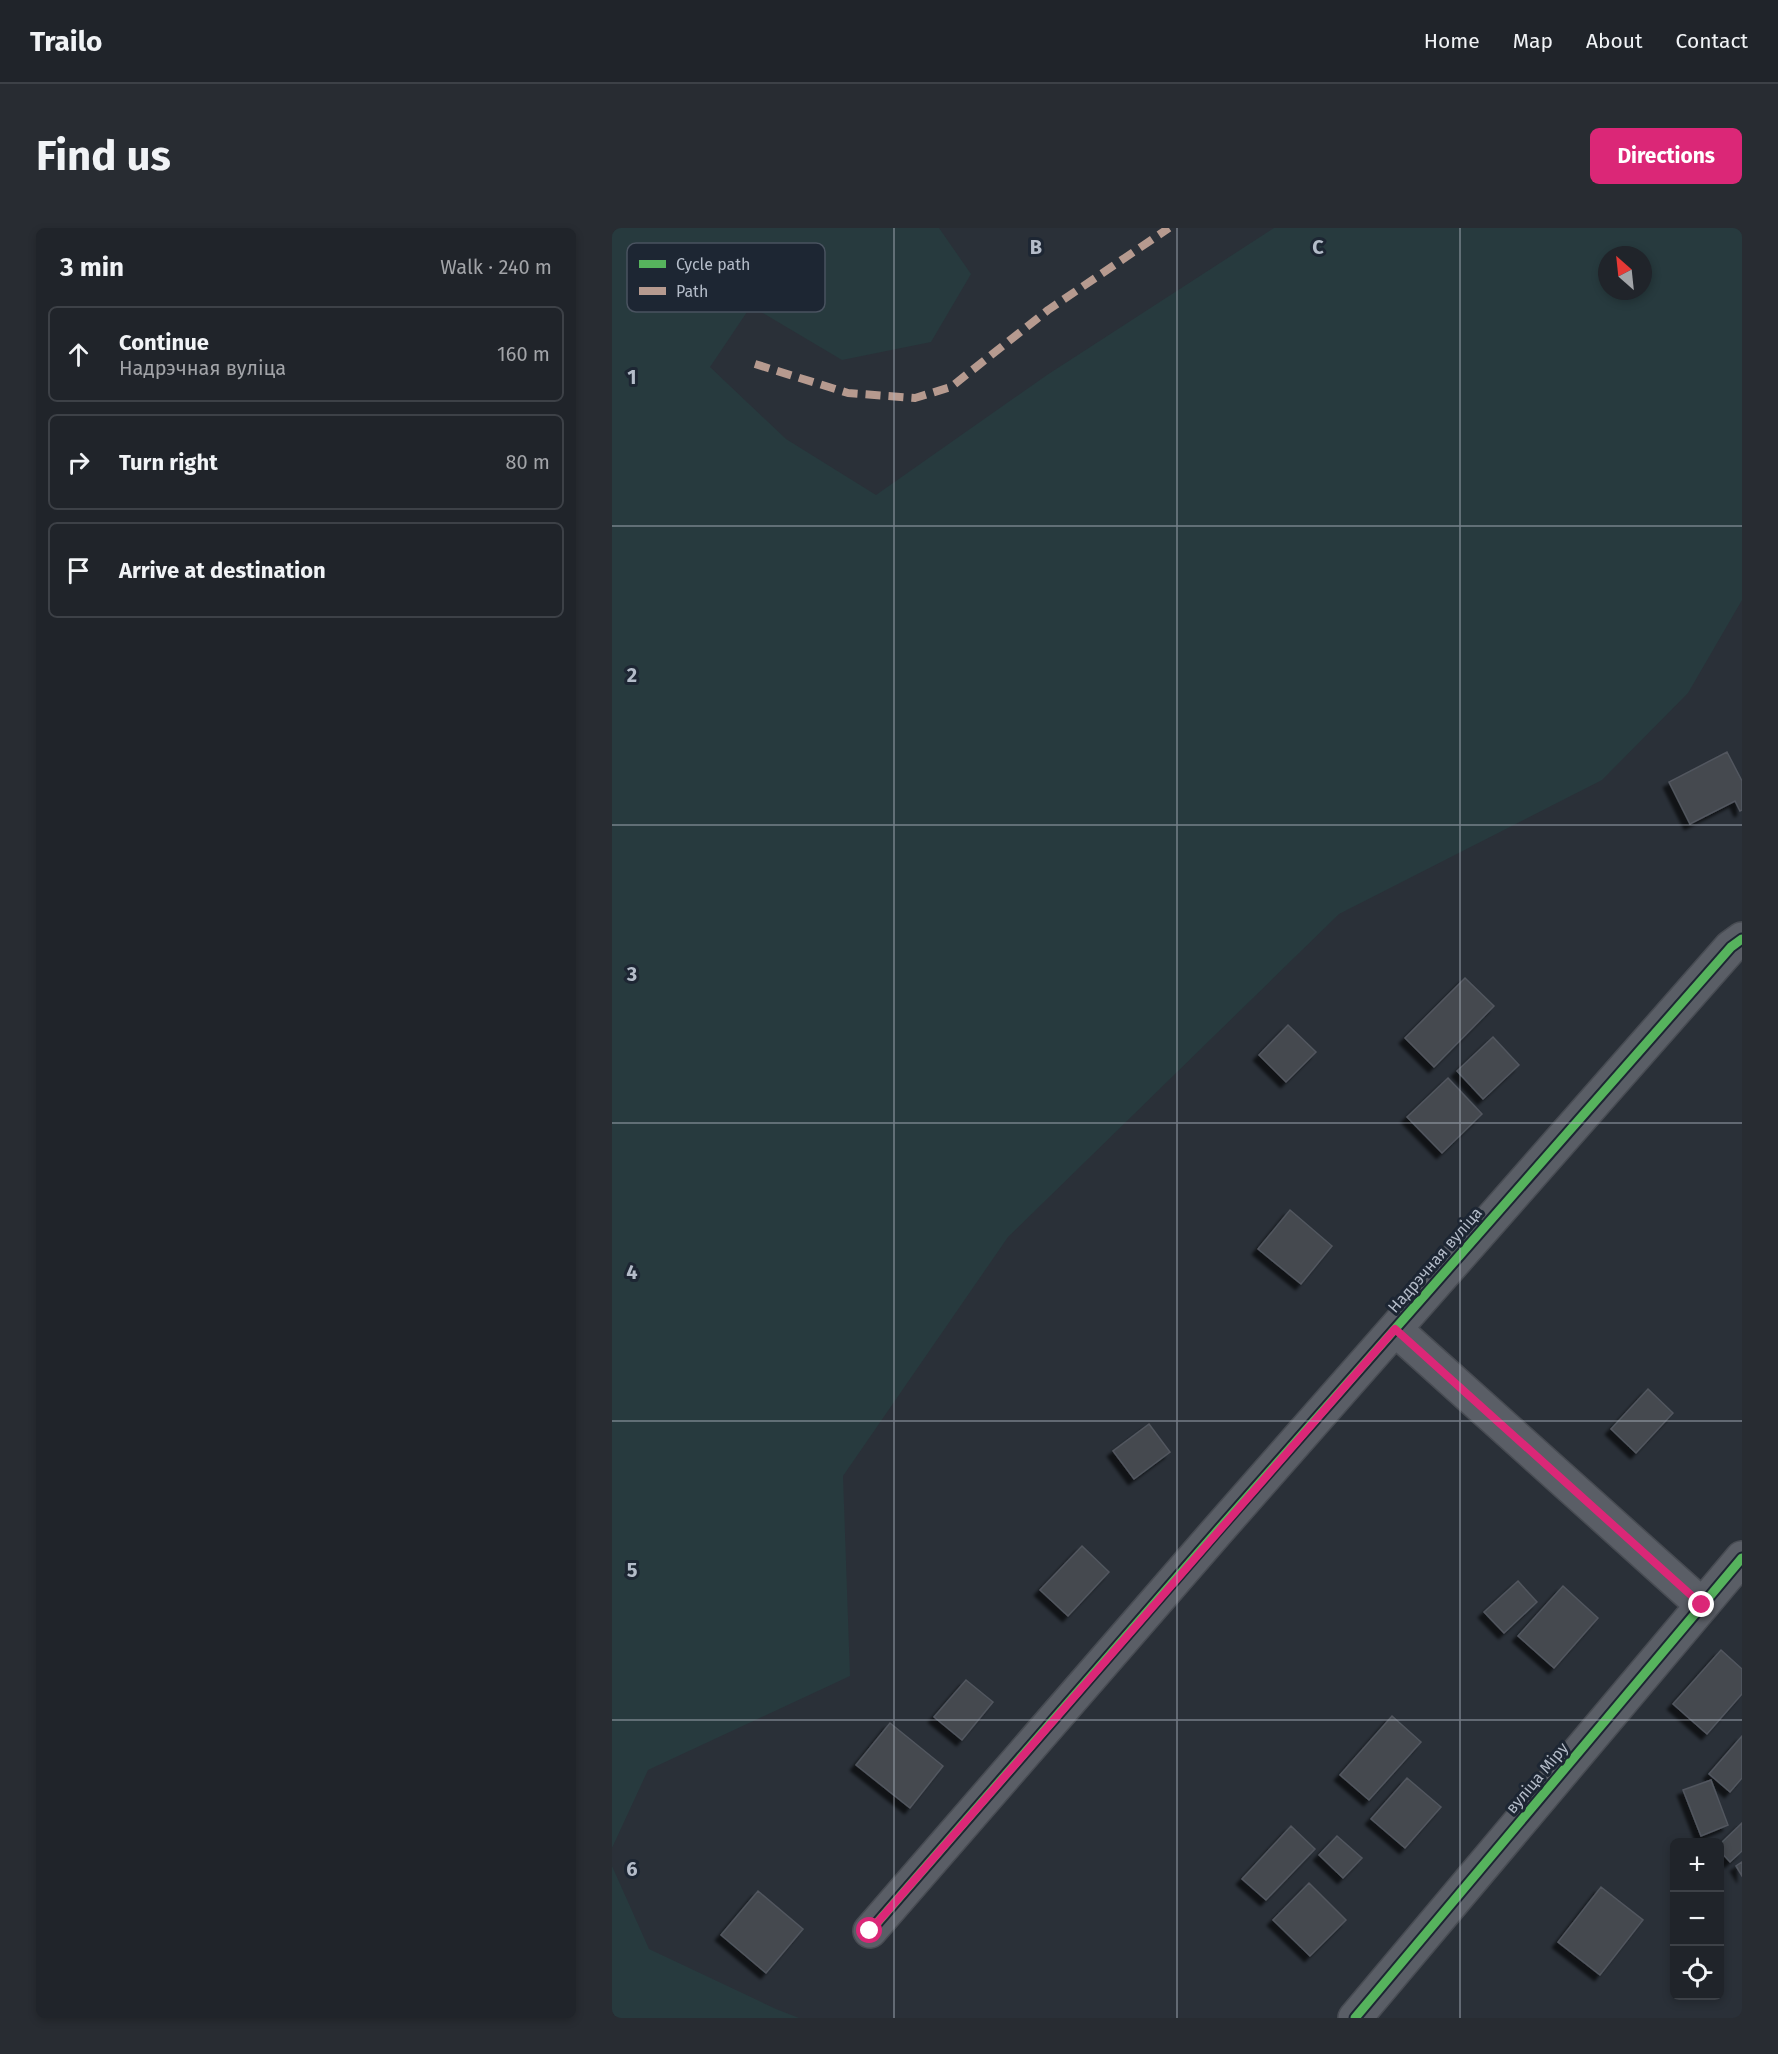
<!DOCTYPE html>
<meta charset="utf-8">
<style>
:root{--surface:#20242a;--page:#282c32;--text:#f1f3f6;--muted:#a2a4a8;--line:#3d4147;--accent:#db2777}
body{margin:0;font-family:"Fira Sans",sans-serif;background:var(--page);color:var(--text)}
.controls{position:absolute;right:18px;bottom:18px;display:grid;overflow:hidden;border-radius:9px;box-shadow:0 3px 9px #0003}
.controls button{width:54px;height:54px;display:grid;place-items:center;padding:0;border:0;border-bottom:2px solid var(--line);background:var(--surface);color:var(--text);font:30px sans-serif}
.compass{position:absolute;left:986px;top:18px;width:54px;height:54px;border-radius:50%;background:var(--surface);box-shadow:0 3px 9px #0003;rotate:333deg}
.stop{position:absolute;width:18px;height:18px;margin:-14px;border:4px solid #db2777;border-radius:50%;background:#fff}
.stop.end{background:#db2777;border-color:#fff;box-shadow:0 2px 6px #0008}
.list{margin:0;padding:0;list-style:none}
h2{display:flex;justify-content:space-between;align-items:center;height:78px;margin:0;padding:0 24px;font-size:26px}
h2 small{font-size:20px;font-weight:400;color:var(--muted)}
.list li{display:grid;grid-template-columns:39px 1fr auto;gap:18px;align-items:center;box-sizing:border-box;height:96px;margin:0 12px 12px;padding:0 12px;border:2px solid var(--line);border-radius:9px}
.list b{display:block;font-size:22px;white-space:nowrap}
.list p{margin:0;font-size:20px;white-space:nowrap;color:var(--muted)}
.list em{font-size:20px;font-style:normal;color:var(--muted)}
.icon{flex:none;width:33px;height:33px;fill:none;stroke:currentColor;stroke-width:2;stroke-linecap:round;stroke-linejoin:round}
.map{position:relative;flex:none;width:1130px;height:1790px;overflow:hidden;border-radius:9px}
header{display:flex;align-items:center;gap:36px;box-sizing:border-box;height:84px;padding:0 30px;background:var(--surface);border-bottom:2px solid var(--line)}
header strong{font-size:28px}
nav{display:flex;gap:33px;margin-inline-start:auto;font-size:21px}
.intro{display:flex;align-items:center;justify-content:space-between;box-sizing:border-box;height:144px;padding:0 36px}
h1{margin:0;font-size:42px}
.button{padding:15px 27px;border-radius:9px;background:var(--accent);color:#fff;font-size:21px;font-weight:700}
main{display:flex;gap:36px;padding:0 36px}
aside{flex:1;background:var(--surface);border-radius:9px;box-shadow:0 3px 9px #0003}
.map>svg:first-child{display:block}
.green{fill:#273a3e;fill-rule:evenodd}
.building{fill:#444950;stroke:#52575f;stroke-width:1.5;filter:url(#shadow)}
.lines{fill:none;stroke-linecap:round;stroke-linejoin:round}
.minor-casing{stroke:#484c53;stroke-width:36}
.minor{stroke:#5a5e66;stroke-width:33}
.quiet{stroke:#b69a8f;stroke-width:8;stroke-dasharray:15 8;stroke-linecap:butt}
.cycleway-casing{stroke:#1d2633;stroke-width:13}
.cycleway{stroke:#56b35d;stroke-width:9}
.route{stroke:#db2777;stroke-width:8}
.grid{fill:none;stroke:#b4bcc9;stroke-width:1.5;stroke-opacity:0.55}
.labels{text-anchor:middle;dominant-baseline:central;stroke-width:6;stroke-linejoin:round;paint-order:stroke}
.street-label{font-size:16px;fill:#b4bcc9;stroke:#1d2633}
.key{fill:#1d2633;stroke:#4a5360;stroke-width:1.5}
.key-label{font-size:16px;fill:#b4bcc9}
.grid-label{font-size:20px;text-anchor:middle;font-weight:bold;fill:#b4bcc9;stroke:#1d2633;stroke-width:6;stroke-linejoin:round;paint-order:stroke}
</style>
<header>
<strong>Trailo</strong>
<nav><a>Home</a><a>Map</a><a>About</a><a>Contact</a></nav>
</header>
<div class="intro"><h1>Find us</h1><a class="button">Directions</a></div>
<main>
<aside>
<h2>3 min<small>Walk · 240 m</small></h2>
<ul class="list">
<li><svg class="icon" aria-label="ahead" viewBox="0 0 24 24"><path d="M12 20V5M6 11l6-6 6 6"/></svg><div><b>Continue</b><p>Надрэчная вуліца</p></div><em>160 m</em></li>
<li><svg class="icon" aria-label="right" viewBox="0 0 24 24"><path d="M7 20v-9h11M14 6l5 5-5 5"/></svg><div><b>Turn right</b></div><em>80 m</em></li>
<li><svg class="icon" aria-label="arrive" viewBox="0 0 24 24"><path d="M6 21V4h12l-3 4 3 4H6"/></svg><div><b>Arrive at destination</b></div></li>
</ul>
</aside>
<div class="map">
<svg width="1130" height="1790" viewBox="0 0 1130 1790">
<defs>
<filter id="shadow"><feDropShadow dx="-5.5" dy="5.5" stdDeviation="1.5" flood-color="#0009"/></filter>
</defs>
<rect width="100%" height="100%" fill="#2a3038"/>
<!-- green -->
<path class="green" d="M 0,0 L 327,0 L 359,46 L 319,114 L 230,132 L 139,78 L 98,139 L 174,211 L 264,267 L 435,147 L 662,0 L 1130,0 L 1130,372 L 1076,465 L 990,552 L 727,686 L 396,1009 L 231,1248 L 238,1448 L 36,1542 L 0,1620 ZM 995,27 L 1031,27 L 1031,63 L 995,63 Z
M 0,1638 L 37,1721 L 164,1781 L 187,1790 L 0,1790 Z"/>
<!-- building -->
<path class="building" d="M 1115,524 L 1130,553 L 1130,582 L 1128,583 L 1123,573 L 1078,596 L 1057,554 Z
M 853,750 L 882,778 L 822,839 L 793,810 Z
M 676,797 L 704,824 L 674,854 L 647,827 Z
M 881,809 L 907,837 L 871,871 L 845,843 Z
M 836,850 L 870,886 L 830,925 L 795,889 Z
M 678,982 L 720,1018 L 689,1056 L 646,1021 Z
M 1036,1161 L 1061,1185 L 1024,1225 L 999,1201 Z
M 537,1196 L 558,1224 L 522,1251 L 501,1223 Z
M 470,1318 L 497,1344 L 456,1388 L 428,1362 Z
M 906,1353 L 925,1374 L 892,1405 L 872,1384 Z
M 951,1358 L 986,1390 L 942,1440 L 906,1408 Z
M 1109,1422 L 1130,1441 L 1130,1466 L 1095,1506 L 1061,1476 Z
M 354,1452 L 381,1474 L 350,1512 L 322,1489 Z
M 780,1488 L 809,1514 L 757,1572 L 728,1547 Z
M 278,1495 L 331,1538 L 298,1580 L 244,1537 Z
M 1130,1508 L 1130,1550 L 1118,1564 L 1097,1546 Z
M 795,1550 L 829,1579 L 793,1620 L 759,1591 Z
M 1099,1552 L 1116,1597 L 1089,1608 L 1071,1562 Z
M 1130,1595 L 1130,1623 L 1118,1634 L 1108,1623 L 1108,1616 Z
M 679,1598 L 703,1621 L 654,1672 L 630,1651 Z
M 725,1608 L 750,1630 L 731,1650 L 707,1627 Z
M 1130,1634 L 1130,1648 L 1124,1638 Z
M 697,1655 L 734,1692 L 698,1728 L 661,1692 Z
M 989,1659 L 1031,1692 L 988,1747 L 946,1714 Z
M 146,1663 L 191,1701 L 154,1745 L 109,1707 Z"/>
<g class="lines">
<defs>
<path id="minor" d="M 783,1101 L 1090,1377
M 258,1703 L 607,1301 L 1119,719 L 1130,711
M 743,1790 L 1130,1330"/>
</defs>
<!-- minor casing -->
<use href="#minor" class="minor-casing"/>
<!-- minor -->
<use href="#minor" class="minor"/>
<!-- quiet -->
<path class="quiet" d="M 143,136 L 236,165 L 303,170 L 339,159 L 436,82 L 557,0"/>
<defs>
<path id="cycleway" d="M 258,1703 L 607,1301 L 1119,719 L 1130,711
M 743,1790 L 1130,1330"/>
</defs>
<!-- cycleway casing -->
<use href="#cycleway" class="cycleway-casing"/>
<!-- cycleway -->
<use href="#cycleway" class="cycleway"/>
</g>
<g class="lines">
<!-- route -->
<path class="route" d="M 258,1703 L 783,1101 L 1090,1377"/>
</g>
<!-- grid -->
<path class="grid" d="M 282,0 L 282,1790M 565,0 L 565,1790M 848,0 L 848,1790M 0,298 L 1130,298M 0,597 L 1130,597M 0,895 L 1130,895M 0,1193 L 1130,1193M 0,1492 L 1130,1492"/>
<g class="labels">
<!-- street labels -->
<g class="street-label">
<text transform="translate(823 1032) rotate(-49)">Надрэчная вуліца</text>
<text transform="translate(925 1550) rotate(-50)">вуліца Міру</text>
</g>
</g>
<!-- legend -->
<rect x="15" y="15" width="198" height="69" rx="9" class="key"/>
<rect x="27" y="32" width="27" height="8" fill="#56b35d"/>
<rect x="27" y="59" width="27" height="8" fill="#b69a8f"/>
<g class="key-label">
<text x="64" y="42">Cycle path</text>
<text x="64" y="69">Path</text>
</g>
<g class="grid-label">
<text x="424" y="26">B</text>
<text x="706" y="26">C</text>
<text x="20" y="156">1</text>
<text x="20" y="454">2</text>
<text x="20" y="753">3</text>
<text x="20" y="1051">4</text>
<text x="20" y="1349">5</text>
<text x="20" y="1648">6</text>
</g>
</svg>
<div class="controls">
<button>+</button>
<button>−</button>
<button><svg class="icon" aria-label="locate" viewBox="0 0 24 24"><circle cx="12" cy="12" r="6"/><path d="M12 2v4M12 18v4M2 12h4M18 12h4"/></svg></button>
</div>
<svg class="compass" viewBox="-18 -18 36 36"><path d="M0-13l5 13h-10z" fill="#e53935"/><path d="M0 13l5-13h-10z" fill="#a2a4a8"/></svg>
<div class="stop" style="left:258px;top:1703px"></div>
<div class="stop end" style="left:1090px;top:1377px"></div>
</div>
</main>
